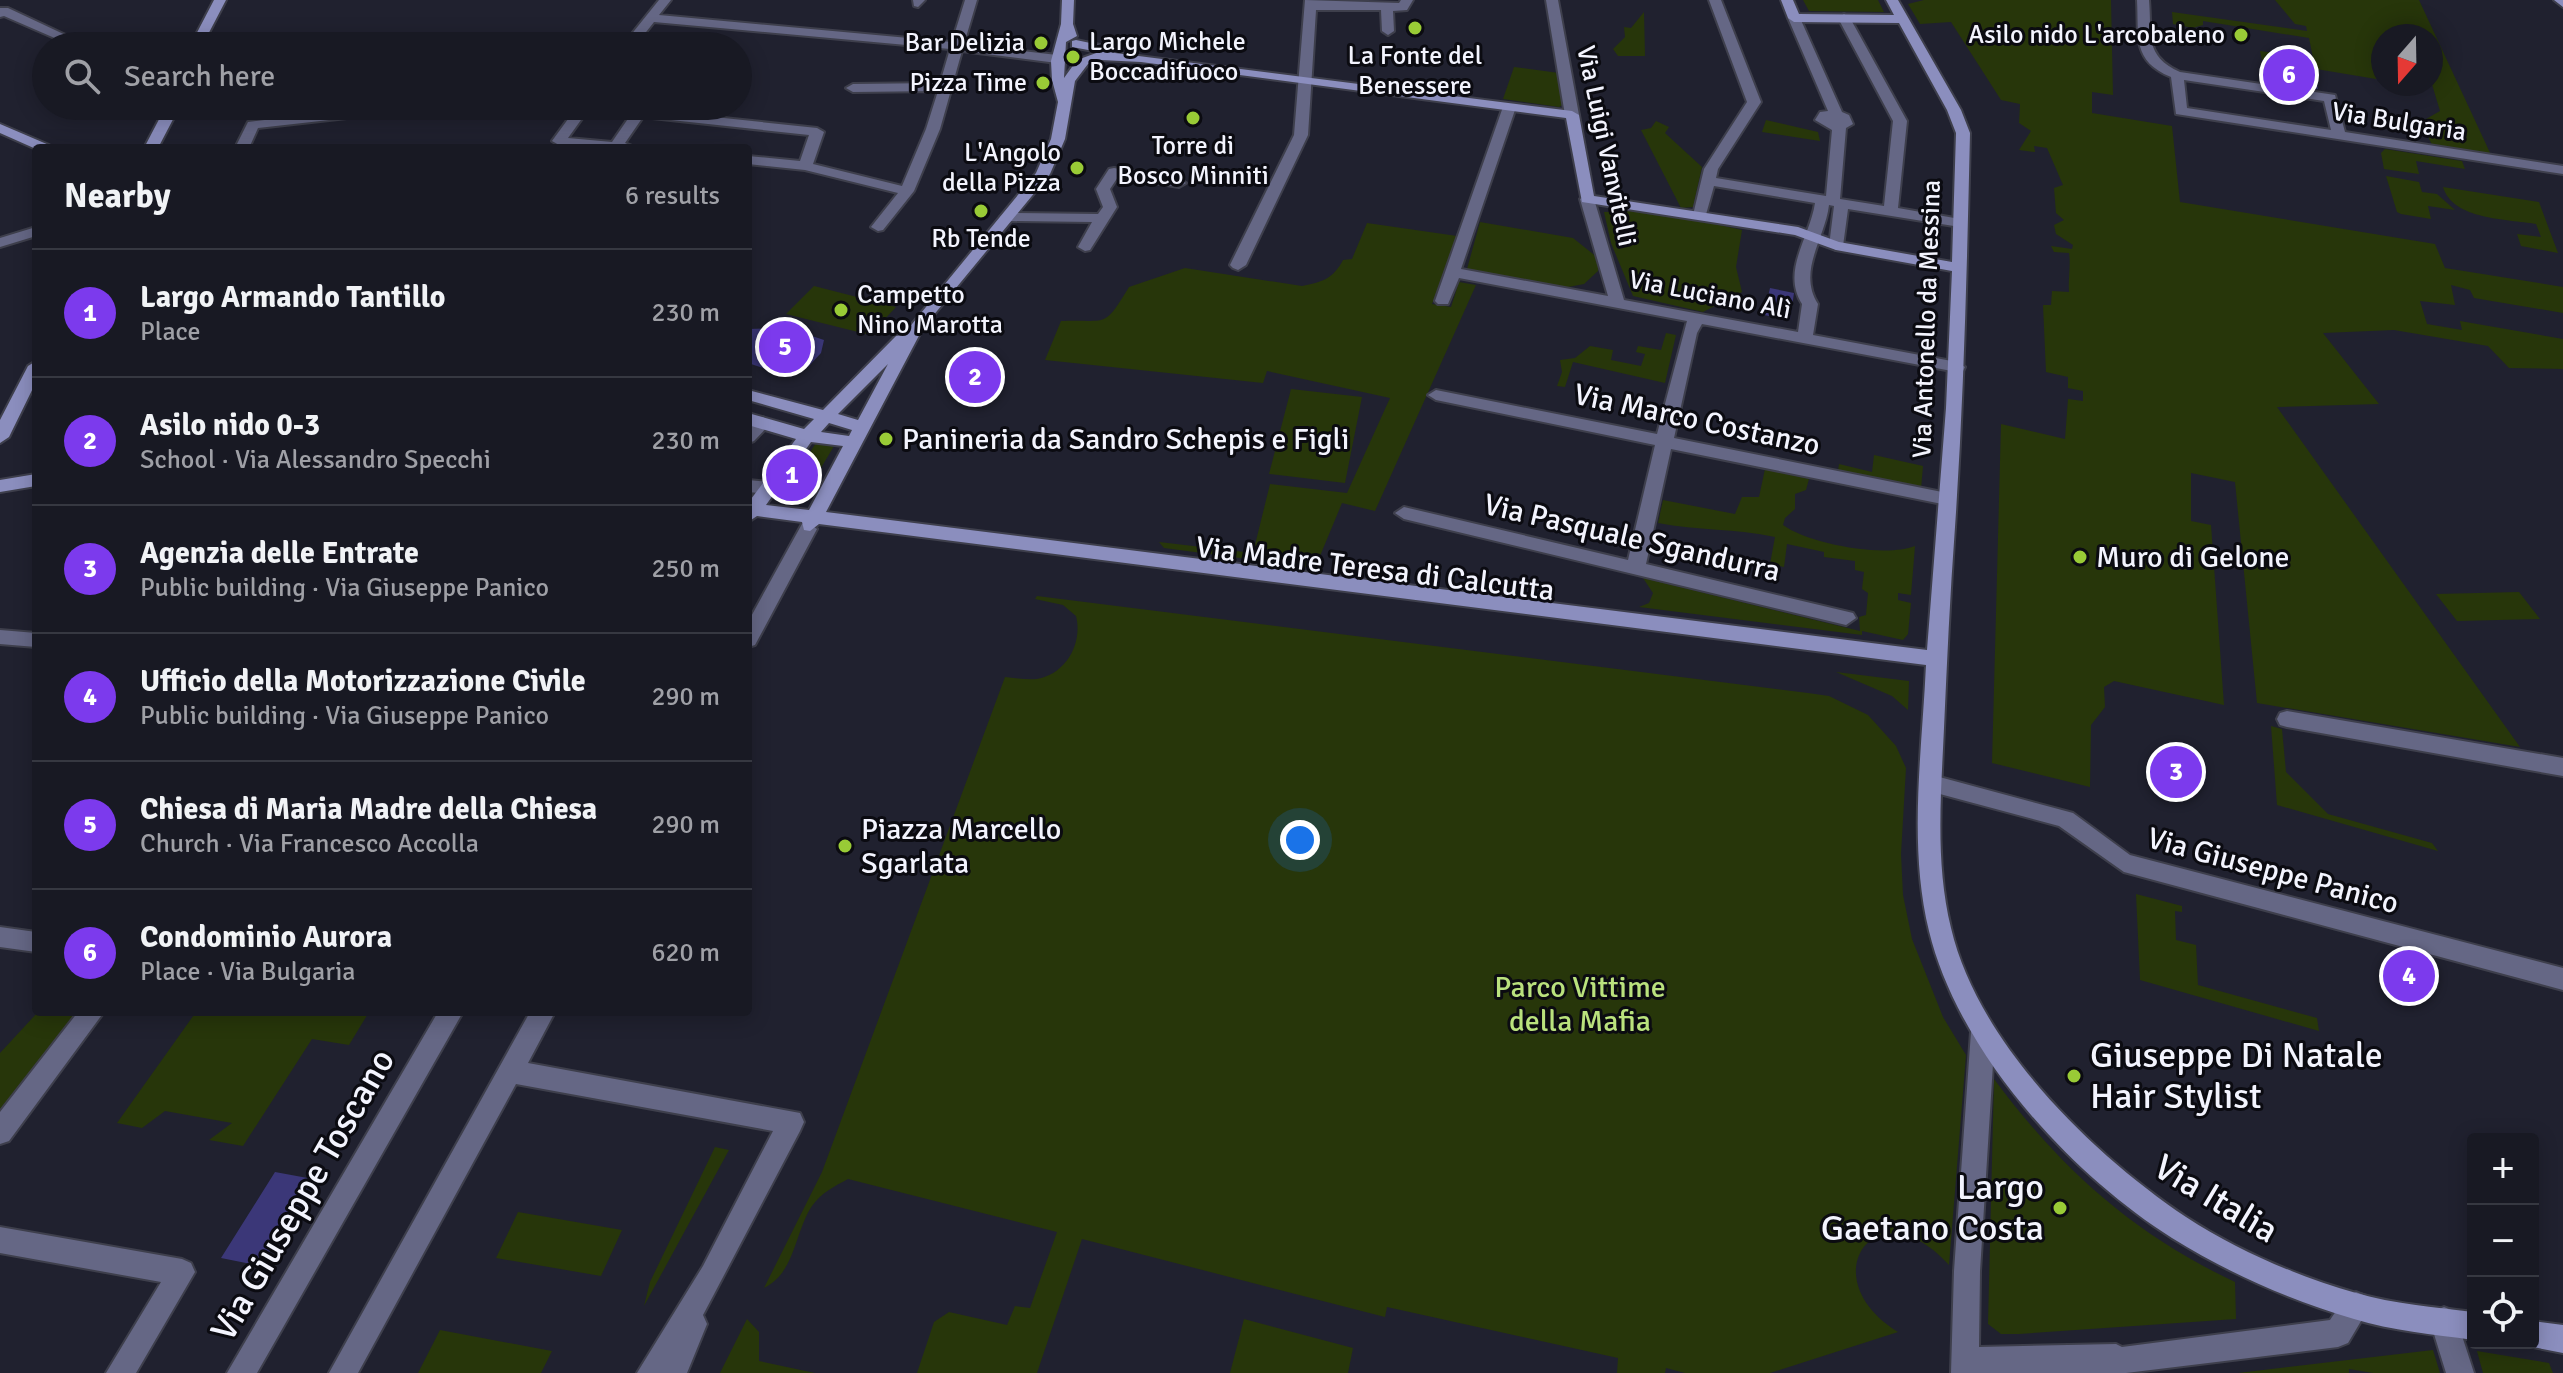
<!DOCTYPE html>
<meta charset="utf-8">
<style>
:root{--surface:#181923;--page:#252630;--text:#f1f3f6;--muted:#9fa0a6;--line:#363841;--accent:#7c3aed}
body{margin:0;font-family:Signika,sans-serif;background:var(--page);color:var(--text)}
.controls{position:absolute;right:24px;bottom:24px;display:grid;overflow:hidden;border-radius:8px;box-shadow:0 4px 20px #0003}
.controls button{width:72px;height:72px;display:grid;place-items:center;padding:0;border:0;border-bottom:2px solid var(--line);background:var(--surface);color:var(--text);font:40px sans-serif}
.compass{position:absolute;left:2371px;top:24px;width:72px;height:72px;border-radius:50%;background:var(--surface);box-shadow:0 4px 20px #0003;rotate:200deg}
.you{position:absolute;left:1300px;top:840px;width:28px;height:28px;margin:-20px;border:6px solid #fff;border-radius:50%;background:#1a73e8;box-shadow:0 0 0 12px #1a73e833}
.badge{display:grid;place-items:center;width:52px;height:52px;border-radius:50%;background:var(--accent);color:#fff;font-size:26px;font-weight:700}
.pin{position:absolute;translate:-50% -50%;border:4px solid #fff;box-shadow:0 2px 8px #0006}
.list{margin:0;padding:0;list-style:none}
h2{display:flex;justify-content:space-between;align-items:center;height:104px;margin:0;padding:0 32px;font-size:34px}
h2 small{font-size:26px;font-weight:400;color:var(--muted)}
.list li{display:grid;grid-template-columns:52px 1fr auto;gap:24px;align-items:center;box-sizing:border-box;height:128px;padding:0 32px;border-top:2px solid var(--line)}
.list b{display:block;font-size:30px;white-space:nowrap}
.list p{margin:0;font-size:26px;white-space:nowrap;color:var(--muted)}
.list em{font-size:26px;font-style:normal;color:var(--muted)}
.icon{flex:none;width:44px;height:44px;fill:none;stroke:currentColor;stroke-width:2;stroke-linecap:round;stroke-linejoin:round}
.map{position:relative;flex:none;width:2563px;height:1373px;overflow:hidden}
.search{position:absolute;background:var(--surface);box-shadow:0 4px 20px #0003;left:32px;top:32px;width:720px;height:88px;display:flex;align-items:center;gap:20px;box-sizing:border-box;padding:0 28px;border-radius:44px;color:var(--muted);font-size:30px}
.panel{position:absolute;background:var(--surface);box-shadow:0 4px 20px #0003;left:32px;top:144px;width:720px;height:872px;border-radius:8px}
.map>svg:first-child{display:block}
.green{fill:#27360a}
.building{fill:#3b3778}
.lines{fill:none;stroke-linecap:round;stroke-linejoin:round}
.street-casing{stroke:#3e3f4c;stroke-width:4}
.secondary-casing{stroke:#3e3f4c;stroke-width:4}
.street{fill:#656785;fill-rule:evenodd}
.secondary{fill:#8b8ebe;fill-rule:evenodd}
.poi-dot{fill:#99cb36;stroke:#0b0b11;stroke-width:3}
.labels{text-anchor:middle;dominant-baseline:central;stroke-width:6;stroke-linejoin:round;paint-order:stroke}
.far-poi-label{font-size:26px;fill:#f3f4fe;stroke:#0b0b11;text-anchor:end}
.far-street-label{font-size:26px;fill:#f3f4fe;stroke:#0b0b11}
.street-label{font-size:30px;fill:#f3f4fe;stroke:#0b0b11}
.poi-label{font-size:30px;fill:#f3f4fe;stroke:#0b0b11;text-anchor:start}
.park-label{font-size:30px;fill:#bae27d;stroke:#0b0b11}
.near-poi-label{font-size:36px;fill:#f3f4fe;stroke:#0b0b11;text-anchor:start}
.near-street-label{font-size:36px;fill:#f3f4fe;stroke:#0b0b11}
</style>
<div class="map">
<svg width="2563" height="1373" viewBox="0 0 2563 1373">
<rect width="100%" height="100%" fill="#20212f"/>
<!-- green -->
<path class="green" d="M 1803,0 L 1878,0 L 1884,12 L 1809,11 Z
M 1924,0 L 2111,0 L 2113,95 L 2092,92 L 2092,113 L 2172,126 L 2180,202 L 2435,244 L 2445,268 L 2563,287 L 2563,313 L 2474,298 L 2470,290 L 2451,285 L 2455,305 L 2420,301 L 2427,324 L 2462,330 L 2460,321 L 2563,339 L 2563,369 L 2509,368 L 2488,346 L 2394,330 L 2323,333 L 2379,404 L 2277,407 L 2520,747 L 2257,703 L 2235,482 L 2191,473 L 2191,521 L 2211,525 L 2224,705 L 2114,681 L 2104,687 L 2105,707 L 2091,725 L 2090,787 L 1992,763 L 2001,424 L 2065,439 L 2068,399 L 2083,401 L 2083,391 L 2068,388 L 2068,377 L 2046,372 L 2043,305 L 2051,305 L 2052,291 L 2069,292 C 2068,279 2071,264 2069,253 L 2054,252 L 2051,246 L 2072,249 L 2073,245 L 2056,234 L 2054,225 L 2064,220 L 2056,213 L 2054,188 L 2063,185 L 2047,148 L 2034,146 L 2035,152 L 2019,150 L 2031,131 L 2019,123 L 2020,104 L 2001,100 L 1951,22 L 1920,24 L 1908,4 Z
M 2275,0 L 2419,0 L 2492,157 L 2433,147 L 2421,122 L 2440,111 L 2431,81 L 2431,36 L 2383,36 L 2383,78 L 2376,79 L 2262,60 L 2260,51 L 2313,58 L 2309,38 L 2203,21 L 2203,25 L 2193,28 L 2173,24 L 2172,12 L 2307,31 L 2306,26 L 2295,24 Z
M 1644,12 L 1645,56 L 1618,56 L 1613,49 L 1625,37 L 1624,27 L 1631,28 Z
M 1514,67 L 1559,73 L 1564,104 L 1559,107 L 1503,99 Z
M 1766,120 L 1818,132 L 1820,141 L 1762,132 Z
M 1656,121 L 1669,127 L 1665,133 L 1702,167 L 1693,207 L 1681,208 L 1641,130 L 1651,128 Z
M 2385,149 L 2462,161 L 2465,169 L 2416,161 L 2419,174 L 2384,169 L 2381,153 Z
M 2386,176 L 2419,182 L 2422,192 L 2437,194 L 2455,210 L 2428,206 L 2431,219 L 2401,214 L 2397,212 Z
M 2443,187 L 2539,202 L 2558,253 L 2521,246 L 2517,234 L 2541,237 L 2536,224 C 2507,219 2453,220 2443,187 Z
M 1631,211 L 1688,218 L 1742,230 L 1736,267 L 1742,292 L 1703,312 L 1633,296 L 1611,243 L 1604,212 Z
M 1480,222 L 1573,238 L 1598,258 L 1598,271 L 1584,284 L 1563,288 L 1467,269 Z
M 1367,223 L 1457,236 L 1432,304 L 1451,307 L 1459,282 L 1476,285 L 1375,511 L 1342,503 L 1315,568 L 1164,548 L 1159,542 L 1253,553 L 1270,484 L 1347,493 L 1390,398 L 1267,371 L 1263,383 L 1045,360 L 1061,321 C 1108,319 1103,330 1129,287 L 1185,268 L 1302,286 C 1322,282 1333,279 1343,260 L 1352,259 Z
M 814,286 L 896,307 L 870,335 L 786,314 Z
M 1666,333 L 1676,335 L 1665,383 L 1573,362 L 1565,387 L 1557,386 L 1562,372 L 1560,360 L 1575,358 L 1590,346 L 1613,350 L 1611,360 L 1641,366 L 1645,354 L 1636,352 L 1638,346 L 1661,350 Z
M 1291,389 L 1362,397 L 1345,483 L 1269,474 Z
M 816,443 L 834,446 L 802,500 L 781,497 Z
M 1874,455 L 1923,466 L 1921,489 L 1838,471 L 1839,464 L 1872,472 Z
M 1765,469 L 1809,479 L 1806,490 L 1795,494 L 1795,509 L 1785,518 L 1783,525 C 1809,544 1885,558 1915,546 L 1911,595 L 1898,593 L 1898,600 L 1911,603 L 1908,634 L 1903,640 L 1862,631 L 1862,635 L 1639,607 L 1649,603 L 1653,593 L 1643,578 L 1860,631 L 1859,617 L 1866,615 L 1868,593 L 1862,589 L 1864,572 L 1855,570 L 1855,561 L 1824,557 L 1824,552 L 1787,544 L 1784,567 L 1770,564 L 1775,537 C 1736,528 1697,531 1658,523 L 1663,500 L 1735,514 L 1742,497 L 1759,497 Z
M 2519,592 L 2540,619 L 2457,621 L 2436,594 Z
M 1037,596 L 1808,693 L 1829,696 L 1868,715 L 1896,746 L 1906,768 L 1901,854 L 1903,895 L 1912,939 L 1943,1017 L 1966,1055 L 1949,1265 C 1876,1184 1810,1278 1898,1332 L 1770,1373 L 1685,1373 L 1666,1368 L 1665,1373 L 1617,1373 L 1618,1358 L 1387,1307 L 1385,1317 L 1082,1239 L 1037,1373 L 917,1373 L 934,1322 L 949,1312 L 1007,1325 L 1015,1306 L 1030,1308 L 1057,1232 L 848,1179 C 835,1186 821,1193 812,1206 C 794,1233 796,1272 764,1288 L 822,1172 L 1005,677 C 1015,678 1027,680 1037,679 C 1066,674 1083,643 1076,616 L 1063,605 L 1035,599 Z
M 1836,672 L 1909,681 L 1908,710 L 1892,696 Z
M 2271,726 L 2282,729 L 2286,772 L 2328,814 L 2432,843 L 2438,851 L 2277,805 Z
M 2136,894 L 2182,906 L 2182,912 L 2175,911 L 2176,940 L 2196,945 L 2198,985 L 2317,1018 L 2319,1031 L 2140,980 Z
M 38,1012 L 78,1012 L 0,1109 L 0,1053 Z
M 196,1012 L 369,1012 L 349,1045 L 312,1039 L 243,1146 L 209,1140 L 232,1123 L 165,1111 L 142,1128 L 117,1123 Z
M 1994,1079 C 2061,1169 2133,1234 2235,1282 L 2236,1319 L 2019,1334 L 2001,1334 L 1988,1324 Z
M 715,1147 L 729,1150 L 644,1306 L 650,1282 Z
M 518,1212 L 622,1230 L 601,1276 L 496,1258 Z
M 747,1319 L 759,1332 L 759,1361 L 815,1373 L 720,1373 Z
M 1244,1319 L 1353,1348 L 1348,1373 L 1230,1373 Z
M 440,1330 L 552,1351 L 541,1373 L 418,1373 Z
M 2433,1350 L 2440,1373 L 2373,1373 L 2349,1369 L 2349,1373 L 2238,1373 Z
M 2477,1351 L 2549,1363 L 2553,1373 L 2483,1373 Z"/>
<!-- building -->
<path class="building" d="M 2262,60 L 2313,67 L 2318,89 L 2265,82 Z
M 1770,288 L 1794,293 L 1790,320 L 1764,315 Z
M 788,328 L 824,340 L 821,353 L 808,367 L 763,368 L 748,363 L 748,329 Z
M 275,1172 L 313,1179 L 261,1266 L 221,1258 Z"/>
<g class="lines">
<defs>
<path id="street" d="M 659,0 L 671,0 L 659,15 L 952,42 L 965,0 L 977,0 L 964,44 L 1057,55 L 1063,59 L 1057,63 L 962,51 L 940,129 L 914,191 L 883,230 L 878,231 L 871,227 L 898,193 L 805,170 L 748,164 L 748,156 L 800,161 L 809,135 L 643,117 L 625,143 L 637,148 L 559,145 L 552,141 L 571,115 L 528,110 L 521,106 L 591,106 L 568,138 L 612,142 L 634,110 L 639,109 L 817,128 L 824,132 L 813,164 L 902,186 L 926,129 L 938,91 L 853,92 L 846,88 L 853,84 L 940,83 L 950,49 L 654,22 L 635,46 L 622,46 Z
M 913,0 L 925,0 L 918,7 L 914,6 Z
M 1305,0 L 1399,3 L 1401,0 L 1413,0 L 1407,10 L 1393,11 L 1394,31 L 1388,35 L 1382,31 L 1381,10 L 1316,10 L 1308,135 L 1246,265 L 1238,270 L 1233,268 L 1230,265 L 1294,135 Z
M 1546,0 L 1558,0 L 1579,115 L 1572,119 L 1565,115 Z
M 1709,0 L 1721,0 L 1761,102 L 1718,169 L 1716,178 L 1826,196 L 1832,130 L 1815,120 L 1820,112 L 1828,111 L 1788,18 L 1794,14 L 1800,18 L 1842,112 L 1849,115 L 1853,124 L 1846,128 L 1840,199 L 1884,206 L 1893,121 L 1838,18 L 1844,14 L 1850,18 L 1907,121 L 1898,208 L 1960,219 L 1967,223 L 1960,227 L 1848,209 L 1843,246 L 1836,250 L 1829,246 L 1834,206 L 1829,205 C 1825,239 1797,271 1818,304 L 1813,335 L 1957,362 L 1965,367 L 1963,371 L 1957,372 L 1702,324 L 1697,333 L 1674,438 L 1947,493 L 1956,499 L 1947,505 L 1671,449 L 1646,564 L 1853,613 L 1856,618 L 1846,625 L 1404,519 L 1395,513 L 1404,507 L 1628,560 L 1655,445 L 1436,400 L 1428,395 L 1436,390 L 1657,434 L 1687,321 L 1459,278 L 1448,304 L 1438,304 L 1435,301 L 1504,104 L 1516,107 L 1461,269 L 1608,296 L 1580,199 L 1587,195 L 1594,199 L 1624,300 L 1798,332 L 1802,304 C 1781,271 1810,237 1815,203 L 1714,186 L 1705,218 L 1693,215 L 1704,169 L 1747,102 Z
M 2137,0 L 2149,0 C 2152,35 2144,56 2180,72 L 2335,95 L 2345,132 L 2563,166 L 2563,174 L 2176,114 L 2171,77 C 2132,61 2139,37 2137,0 ZM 2184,80 L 2324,101 L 2331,130 L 2187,108 Z
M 0,8 L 8,8 L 89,46 L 73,46 L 4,16 L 0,17 Z
M 168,106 L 206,106 C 197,113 174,116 165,109 Z
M 383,106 L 425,106 L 418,110 L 258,128 L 249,148 L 235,148 L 248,122 Z
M 1114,168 L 1179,179 L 1186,183 L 1179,187 L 1118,177 L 1110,189 L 1117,207 L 1090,250 L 1085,251 L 1078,247 L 1092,222 L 1007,221 L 1000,217 L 1007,213 L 1098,214 L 1103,207 L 1096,189 L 1109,169 Z
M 36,227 L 36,236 L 0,247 L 0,238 Z
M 763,417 L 771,423 L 754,441 L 748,443 L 748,427 Z
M 748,480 L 770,482 L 779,488 L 770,494 L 748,492 Z
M 808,523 L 817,529 L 755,645 L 748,647 L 748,622 L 802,524 Z
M 0,630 L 36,633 L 36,647 L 0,644 Z
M 2287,711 L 2563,758 L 2563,776 L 2287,727 L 2280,725 L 2277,719 L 2280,713 Z
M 1932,775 L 2073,813 L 2130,855 L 2563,968 L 2563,990 L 2124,872 L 2059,826 L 1925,790 L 1921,784 L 1925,778 Z
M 0,927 L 36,932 L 36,952 L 0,947 Z
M 78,1012 L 104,1012 L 9,1141 L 0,1144 L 0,1112 Z
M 438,1012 L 463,1012 L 257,1373 L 227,1373 Z
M 530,1012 L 555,1012 L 528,1063 L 800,1113 L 804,1122 L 800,1131 L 703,1315 L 707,1324 L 687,1373 L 637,1373 L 703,1266 L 773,1131 L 516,1084 L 358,1373 L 329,1373 Z
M 1983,1021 L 1991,1024 L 1995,1032 L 1980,1271 L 1979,1347 L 2116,1344 L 2122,1347 L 2330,1320 L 2346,1296 L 2356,1292 L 2366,1296 L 2370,1306 L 2348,1343 L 2338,1347 L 2126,1373 L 1951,1373 L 1954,1271 L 1971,1032 L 1975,1024 Z
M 0,1227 L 182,1259 L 191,1263 L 195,1272 L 136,1373 L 106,1373 L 161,1282 L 0,1253 Z
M 2444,1307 L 2454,1311 L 2474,1373 L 2446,1373 L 2430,1321 L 2434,1311 Z"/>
<path id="secondary" d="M 214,0 L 226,0 L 202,46 L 190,46 Z
M 1062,0 L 1074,0 L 1073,24 L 1077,36 L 1066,42 L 1064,78 L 1077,60 L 1099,52 L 1072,47 L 1072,41 L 1076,40 L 1114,48 L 1115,53 L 1572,111 L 1579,115 L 1594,196 L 1798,227 L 1839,242 L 1952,262 L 1956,133 L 1947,110 L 1899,23 L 1794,22 L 1788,18 L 1781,0 L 1793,0 L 1799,14 L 1894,15 L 1886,0 L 1898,0 L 1961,110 L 1970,133 C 1967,265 1964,396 1955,527 C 1950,594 1947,661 1944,728 C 1941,795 1935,863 1951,928 C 1978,1043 2091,1153 2186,1217 C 2238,1251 2297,1276 2356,1293 C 2394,1304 2434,1307 2473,1312 L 2473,1340 C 2433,1334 2392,1331 2354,1319 C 2290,1300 2228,1273 2172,1238 C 2069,1173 1958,1051 1929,931 C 1908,845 1922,752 1926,665 L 819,524 L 810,531 L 804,530 L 802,522 L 757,516 L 748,522 L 748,503 L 796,439 L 748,425 L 748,413 L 804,429 L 814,419 L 748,400 L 748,390 L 823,410 L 896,336 L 903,335 L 1036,173 L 1051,139 L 1058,102 L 1052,80 L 1051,61 L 1061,24 ZM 1101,60 L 1141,62 L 1566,118 L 1582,202 L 1795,235 L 1836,250 L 1952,271 L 1946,408 L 1927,650 L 826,512 L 923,328 L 1050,174 L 1065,139 L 1075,81 L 1088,64 ZM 888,364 L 858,420 L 838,414 ZM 829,423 L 852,430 L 849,436 L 821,432 ZM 811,442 L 843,446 L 809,510 L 766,505 Z
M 2554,0 L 2563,0 L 2563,7 Z
M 166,106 L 180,106 L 158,148 L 144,148 Z
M 0,124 L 49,145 L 51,148 L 36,149 L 0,133 Z
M 36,361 L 36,382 L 9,437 L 0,443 L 0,420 L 28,366 Z
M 36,474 L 36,486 L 0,492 L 0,480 Z
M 2533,1321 L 2563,1325 L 2563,1353 L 2523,1345 L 2533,1343 Z"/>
</defs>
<!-- street casing -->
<use href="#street" class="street-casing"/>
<!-- secondary casing -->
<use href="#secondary" class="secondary-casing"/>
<!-- street -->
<use href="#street" class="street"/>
<!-- secondary -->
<use href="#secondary" class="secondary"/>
</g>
<!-- markers -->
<g class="poi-dot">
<circle cx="1415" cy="28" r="8"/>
<circle cx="2241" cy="35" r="8"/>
<circle cx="1041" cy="43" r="8"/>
<circle cx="1073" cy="57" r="8"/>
<circle cx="1043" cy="83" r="8"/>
<circle cx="1193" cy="118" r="8"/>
<circle cx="1077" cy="168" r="8"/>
<circle cx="981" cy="211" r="8"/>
<circle cx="841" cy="310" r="8"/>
<circle cx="886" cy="439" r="8"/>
<circle cx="2080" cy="557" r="8"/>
<circle cx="845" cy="846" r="8"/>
<circle cx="2074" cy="1076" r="8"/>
<circle cx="2060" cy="1208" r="8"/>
</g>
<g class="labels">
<!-- far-poi labels -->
<g class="far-poi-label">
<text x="2225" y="35">Asilo nido L'arcobaleno</text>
<text x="1089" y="42" text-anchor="start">Largo Michele<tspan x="1089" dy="30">Boccadifuoco</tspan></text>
<text x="1025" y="43">Bar Delizia</text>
<text x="1415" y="56" text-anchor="middle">La Fonte del<tspan x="1415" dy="30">Benessere</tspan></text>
<text x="1027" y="83">Pizza Time</text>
<text x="1193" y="146" text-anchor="middle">Torre di<tspan x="1193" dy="30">Bosco Minniti</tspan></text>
<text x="1061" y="153">L'Angolo<tspan x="1061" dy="30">della Pizza</tspan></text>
<text x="981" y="239" text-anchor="middle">Rb Tende</text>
<text x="857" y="295" text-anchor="start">Campetto<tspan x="857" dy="30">Nino Marotta</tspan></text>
</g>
<!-- far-street labels -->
<g class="far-street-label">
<text transform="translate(2399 122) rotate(9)">Via Bulgaria</text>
<text transform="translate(1606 146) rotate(78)">Via Luigi Vanvitelli</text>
<text transform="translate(1710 295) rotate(11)">Via Luciano Alì</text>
<text transform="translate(1927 319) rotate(-88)">Via Antonello da Messina</text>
</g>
<!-- street labels -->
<g class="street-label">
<text transform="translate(1697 420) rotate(12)">Via Marco Costanzo</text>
<text transform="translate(1632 538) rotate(13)">Via Pasquale Sgandurra</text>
<text transform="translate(1375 569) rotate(7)">Via Madre Teresa di Calcutta</text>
<text transform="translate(2273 871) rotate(15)">Via Giuseppe Panico</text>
</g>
<!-- poi labels -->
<g class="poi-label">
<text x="902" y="439">Panineria da Sandro Schepis e Figli</text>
<text x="2096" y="557">Muro di Gelone</text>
<text x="861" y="829">Piazza Marcello<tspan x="861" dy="34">Sgarlata</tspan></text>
</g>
<!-- park labels -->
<g class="park-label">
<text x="1580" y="987">Parco Vittime<tspan x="1580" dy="34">della Mafia</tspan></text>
</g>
<!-- near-poi labels -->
<g class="near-poi-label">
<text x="2090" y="1055">Giuseppe Di Natale<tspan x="2090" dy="41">Hair Stylist</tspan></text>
<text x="2044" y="1187" text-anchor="end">Largo<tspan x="2044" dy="41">Gaetano Costa</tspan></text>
</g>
<!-- near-street labels -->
<g class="near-street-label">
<text transform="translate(303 1195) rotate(-60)">Via Giuseppe Toscano</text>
<text transform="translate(2216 1199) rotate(31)">Via Italia</text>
</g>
</g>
</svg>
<div class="controls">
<button>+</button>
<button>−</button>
<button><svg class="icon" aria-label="locate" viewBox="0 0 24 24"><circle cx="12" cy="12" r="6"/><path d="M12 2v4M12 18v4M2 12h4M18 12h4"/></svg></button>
</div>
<svg class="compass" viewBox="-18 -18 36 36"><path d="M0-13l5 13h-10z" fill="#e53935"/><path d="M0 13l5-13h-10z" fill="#9fa0a6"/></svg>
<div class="you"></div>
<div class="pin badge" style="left:792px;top:475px">1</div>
<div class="pin badge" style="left:975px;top:377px">2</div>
<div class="pin badge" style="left:2176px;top:772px">3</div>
<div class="pin badge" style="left:2409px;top:976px">4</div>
<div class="pin badge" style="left:785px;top:347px">5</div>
<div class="pin badge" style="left:2289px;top:75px">6</div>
<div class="search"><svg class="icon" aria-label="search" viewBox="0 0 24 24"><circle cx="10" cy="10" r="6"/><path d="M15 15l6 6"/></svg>Search here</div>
<section class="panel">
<h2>Nearby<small>6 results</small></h2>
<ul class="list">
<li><span class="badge">1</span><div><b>Largo Armando Tantillo</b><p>Place</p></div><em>230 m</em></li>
<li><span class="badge">2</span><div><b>Asilo nido 0-3</b><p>School · Via Alessandro Specchi</p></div><em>230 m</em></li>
<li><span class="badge">3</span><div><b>Agenzia delle Entrate</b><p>Public building · Via Giuseppe Panico</p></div><em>250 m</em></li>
<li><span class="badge">4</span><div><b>Ufficio della Motorizzazione Civile</b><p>Public building · Via Giuseppe Panico</p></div><em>290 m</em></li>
<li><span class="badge">5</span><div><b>Chiesa di Maria Madre della Chiesa</b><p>Church · Via Francesco Accolla</p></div><em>290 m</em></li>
<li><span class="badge">6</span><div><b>Condominio Aurora</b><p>Place · Via Bulgaria</p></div><em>620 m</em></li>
</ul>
</section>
</div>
